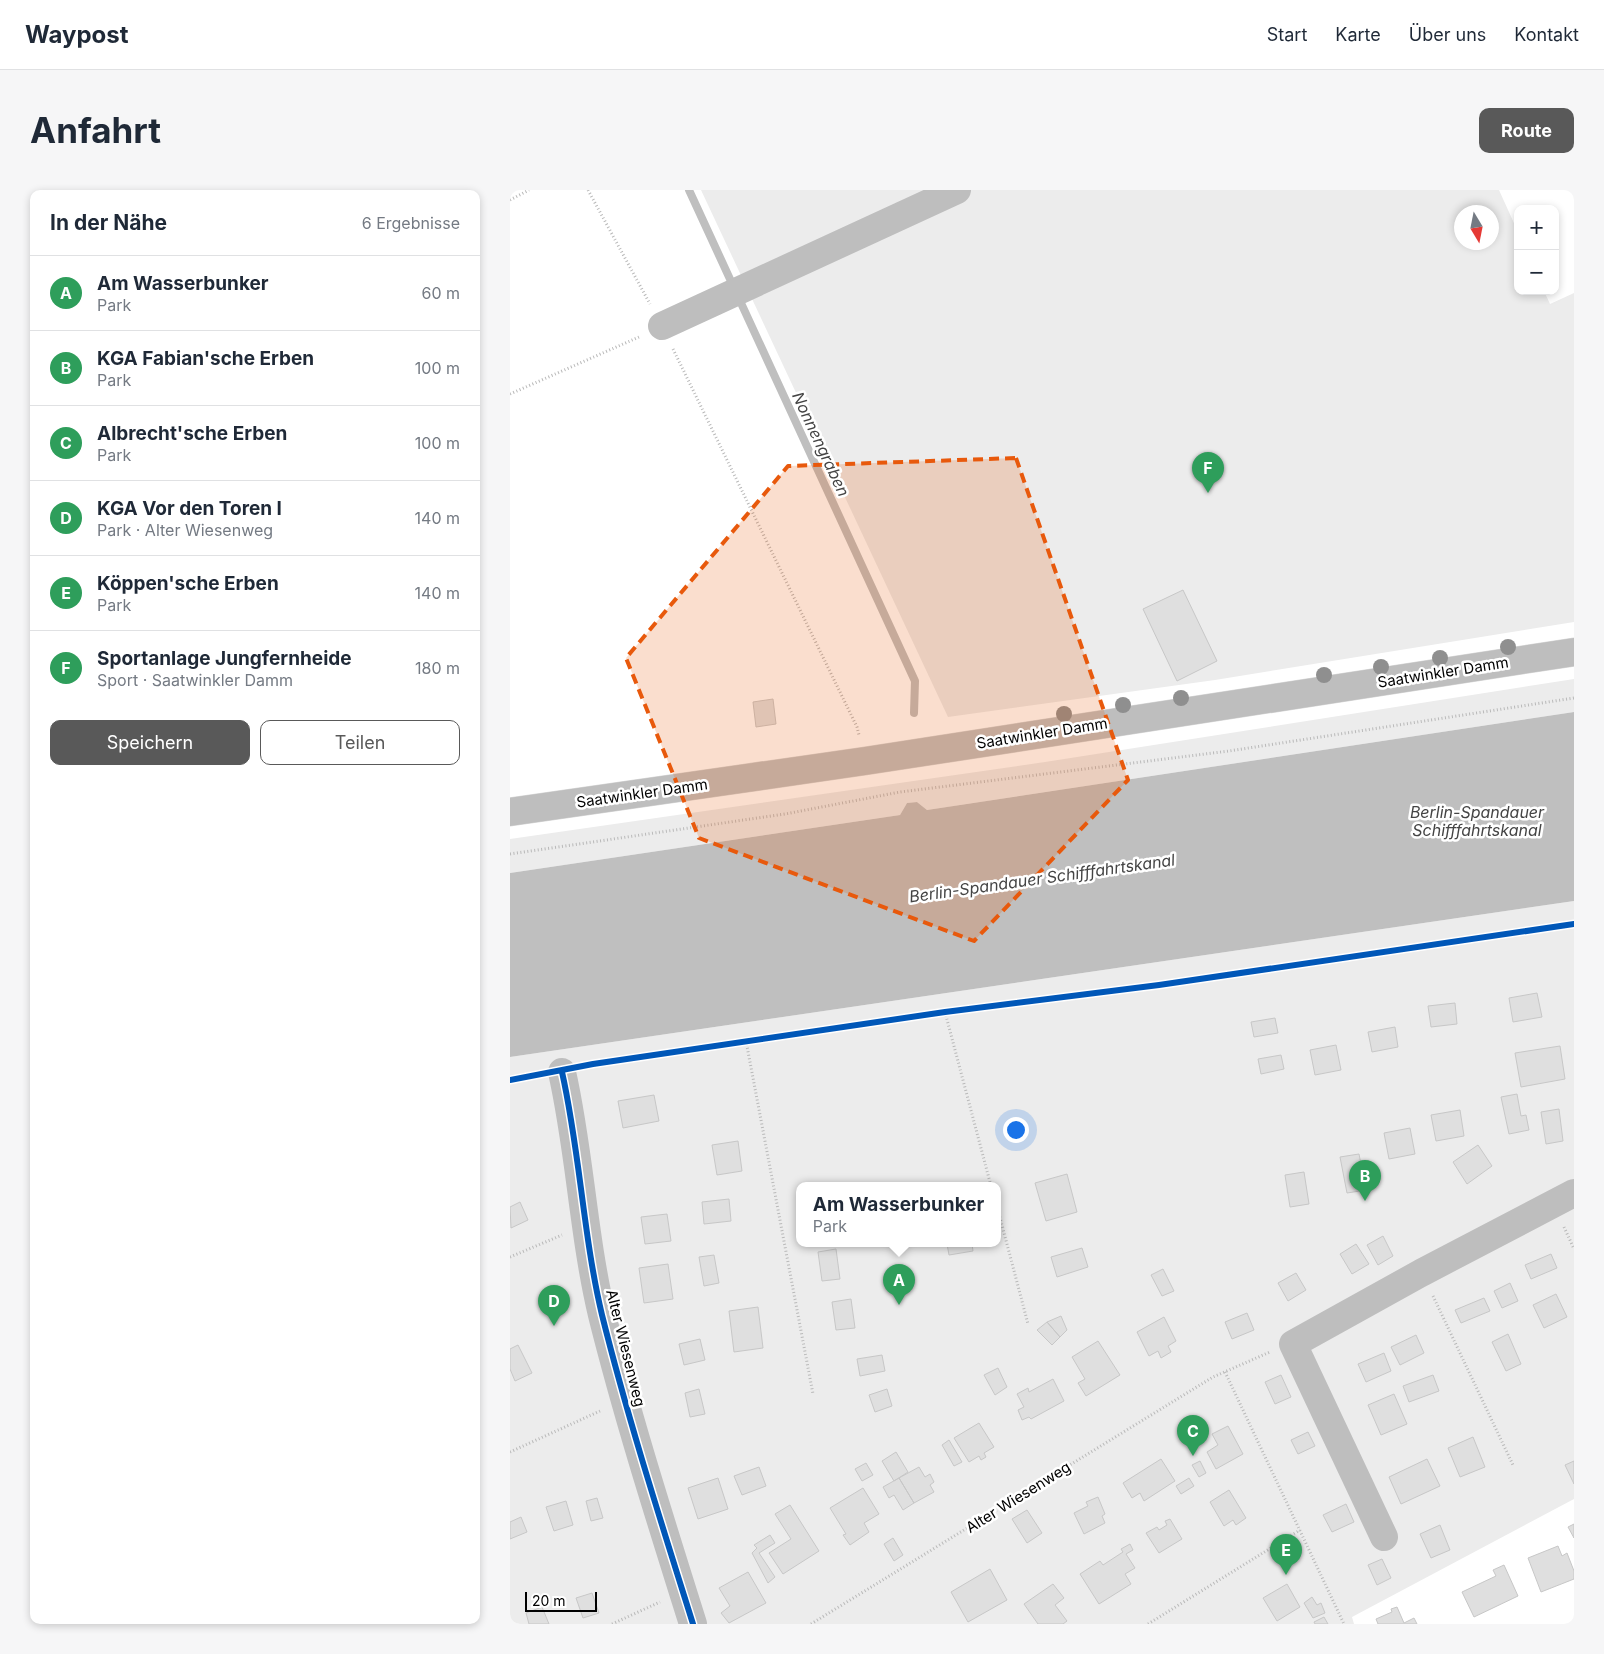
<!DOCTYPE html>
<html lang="de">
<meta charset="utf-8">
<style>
:root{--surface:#fff;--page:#f6f6f7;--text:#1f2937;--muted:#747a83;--line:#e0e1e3;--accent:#595959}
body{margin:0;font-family:Inter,sans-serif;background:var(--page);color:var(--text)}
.controls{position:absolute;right:15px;top:15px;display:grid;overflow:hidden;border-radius:10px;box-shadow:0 2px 8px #0003}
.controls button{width:45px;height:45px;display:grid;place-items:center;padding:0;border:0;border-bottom:1px solid var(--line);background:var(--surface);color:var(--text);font:25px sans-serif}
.compass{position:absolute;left:944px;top:15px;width:45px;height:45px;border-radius:50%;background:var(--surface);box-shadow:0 2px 8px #0003;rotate:170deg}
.scale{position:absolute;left:15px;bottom:12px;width:72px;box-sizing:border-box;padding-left:5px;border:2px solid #000;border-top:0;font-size:14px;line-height:18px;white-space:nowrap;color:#000;-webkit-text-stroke:4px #fff;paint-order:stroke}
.you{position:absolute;left:505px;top:939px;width:18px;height:18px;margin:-12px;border:4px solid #fff;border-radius:50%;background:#1a73e8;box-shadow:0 0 0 8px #1a73e833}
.badge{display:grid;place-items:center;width:32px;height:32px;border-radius:50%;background:var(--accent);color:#fff;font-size:16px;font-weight:700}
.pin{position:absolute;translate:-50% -41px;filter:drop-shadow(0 1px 2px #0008)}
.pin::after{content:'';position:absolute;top:26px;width:18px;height:15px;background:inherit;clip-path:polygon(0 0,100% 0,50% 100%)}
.popup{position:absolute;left:286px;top:992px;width:205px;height:65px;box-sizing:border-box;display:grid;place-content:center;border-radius:10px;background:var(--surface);filter:drop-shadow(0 1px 4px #0005);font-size:16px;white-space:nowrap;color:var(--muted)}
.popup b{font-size:19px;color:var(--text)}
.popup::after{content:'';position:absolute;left:50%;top:100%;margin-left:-10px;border:10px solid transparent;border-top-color:var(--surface)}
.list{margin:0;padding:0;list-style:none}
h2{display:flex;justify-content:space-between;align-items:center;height:65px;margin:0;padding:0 20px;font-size:21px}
h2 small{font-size:16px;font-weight:400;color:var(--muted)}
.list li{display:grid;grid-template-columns:32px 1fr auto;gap:15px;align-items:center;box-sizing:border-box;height:75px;padding:0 20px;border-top:1px solid var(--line)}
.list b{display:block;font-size:19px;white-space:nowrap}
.list p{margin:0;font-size:16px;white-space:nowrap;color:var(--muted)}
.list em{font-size:16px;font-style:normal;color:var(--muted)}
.actions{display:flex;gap:10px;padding:15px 20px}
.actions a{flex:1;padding:11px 0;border:1px solid var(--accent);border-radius:10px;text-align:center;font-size:18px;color:var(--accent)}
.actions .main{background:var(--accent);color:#fff}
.map{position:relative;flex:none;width:1064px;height:1434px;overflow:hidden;border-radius:10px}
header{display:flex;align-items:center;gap:30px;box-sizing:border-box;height:70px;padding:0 25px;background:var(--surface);border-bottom:1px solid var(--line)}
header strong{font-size:24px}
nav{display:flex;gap:28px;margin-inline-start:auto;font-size:18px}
.intro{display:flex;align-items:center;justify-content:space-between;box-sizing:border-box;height:120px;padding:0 30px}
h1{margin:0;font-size:35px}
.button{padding:12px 22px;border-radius:10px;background:var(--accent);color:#fff;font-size:18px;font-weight:700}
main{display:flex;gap:30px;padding:0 30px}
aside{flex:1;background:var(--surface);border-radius:10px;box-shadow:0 2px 8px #0003}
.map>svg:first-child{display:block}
.green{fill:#ececec;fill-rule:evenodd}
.water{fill:#bfbfbf}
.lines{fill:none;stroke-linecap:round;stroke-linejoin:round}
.stream{stroke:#bfbfbf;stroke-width:8}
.building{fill:#dfdfdf;stroke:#c7c7c7}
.major-casing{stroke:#dbdbdb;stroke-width:29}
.path{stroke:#b9b9b9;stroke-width:3;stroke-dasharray:1 2.5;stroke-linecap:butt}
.minor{stroke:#bebebe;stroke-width:28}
.major{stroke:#bebebe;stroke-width:28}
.cycleway-casing{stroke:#fff;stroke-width:9}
.cycleway{stroke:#0057b8;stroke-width:6}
.tree{fill:#8f8f8f}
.marked{fill:#e8590c;fill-opacity:0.2;stroke:#e8590c;stroke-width:4;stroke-dasharray:10 6;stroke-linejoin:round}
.labels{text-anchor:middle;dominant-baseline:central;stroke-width:5;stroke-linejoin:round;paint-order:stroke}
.street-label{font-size:15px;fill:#000;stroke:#fff}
.water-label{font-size:16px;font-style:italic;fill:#444;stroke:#fff}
</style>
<header>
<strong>Waypost</strong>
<nav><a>Start</a><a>Karte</a><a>Über uns</a><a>Kontakt</a></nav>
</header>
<div class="intro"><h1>Anfahrt</h1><a class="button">Route</a></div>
<main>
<aside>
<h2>In der Nähe<small>6 Ergebnisse</small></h2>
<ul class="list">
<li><span class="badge" style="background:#2e9e5b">A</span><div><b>Am Wasserbunker</b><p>Park</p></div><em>60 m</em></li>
<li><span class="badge" style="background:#2e9e5b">B</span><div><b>KGA Fabian'sche Erben</b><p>Park</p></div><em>100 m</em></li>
<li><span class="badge" style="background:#2e9e5b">C</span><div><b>Albrecht'sche Erben</b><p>Park</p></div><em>100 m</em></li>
<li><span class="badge" style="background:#2e9e5b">D</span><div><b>KGA Vor den Toren I</b><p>Park · Alter Wiesenweg</p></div><em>140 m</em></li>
<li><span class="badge" style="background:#2e9e5b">E</span><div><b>Köppen'sche Erben</b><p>Park</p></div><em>140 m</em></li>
<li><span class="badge" style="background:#2e9e5b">F</span><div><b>Sportanlage Jungfernheide</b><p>Sport · Saatwinkler Damm</p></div><em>180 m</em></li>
</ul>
<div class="actions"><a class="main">Speichern</a><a>Teilen</a></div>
</aside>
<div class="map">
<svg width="1064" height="1434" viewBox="0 0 1064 1434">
<rect width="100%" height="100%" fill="#fff"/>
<!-- green -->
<path class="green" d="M 191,0 L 989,0 L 1008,42 L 1008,101 L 1034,101 L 1040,114 L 1064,103 L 1064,432 L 705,490 L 438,527 ZM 952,22 L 982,22 L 982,52 L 952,52 Z
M 1064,489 L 1064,522 L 417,620 L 407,612 L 397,613 L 390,625 L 0,683 L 0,649 L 535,572 Z
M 1064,711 L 1064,1309 L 842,1427 L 844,1434 L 0,1434 L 0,867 ZM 290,996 L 488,996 L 488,1054 L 290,1054 Z"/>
<!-- water -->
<path class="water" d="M 1064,522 L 1064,711 L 0,867 L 0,683 L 390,625 L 397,613 L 407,612 L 417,620 Z"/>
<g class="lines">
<!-- stream -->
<path class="stream" d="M 179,0 L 405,491 L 404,523"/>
</g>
<!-- building -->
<path class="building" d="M 673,400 L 707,471 L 667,491 L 633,419 Z
M 263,509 L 266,534 L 246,537 L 243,512 Z
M 1027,803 L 1032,827 L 1003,832 L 999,808 Z
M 945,813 L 947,834 L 921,837 L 918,816 Z
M 765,828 L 768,843 L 744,847 L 741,832 Z
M 885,837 L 888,857 L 862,862 L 858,842 Z
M 826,855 L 831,880 L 805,885 L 800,860 Z
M 1050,856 L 1055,889 L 1011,897 L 1005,863 Z
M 771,865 L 774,879 L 751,884 L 748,869 Z
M 1007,904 L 1011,926 L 1016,925 L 1019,940 L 999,944 L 991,907 Z
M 144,905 L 149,931 L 113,938 L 108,911 Z
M 1049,919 L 1053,951 L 1036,954 L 1031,922 Z
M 950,920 L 954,946 L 926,951 L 921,925 Z
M 900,938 L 905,964 L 879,969 L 874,943 Z
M 228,951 L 232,981 L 207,985 L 202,955 Z
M 968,955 L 982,976 L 957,994 L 943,972 Z
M 849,964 L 856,1000 L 837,1003 L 830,967 Z
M 794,982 L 799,1014 L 780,1017 L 775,985 Z
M 557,984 L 567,1022 L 536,1031 L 525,993 Z
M 219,1009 L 221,1031 L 194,1034 L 192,1012 Z
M 10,1012 L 18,1030 L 1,1038 L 0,1017 Z
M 157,1024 L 161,1051 L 135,1054 L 131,1027 Z
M 873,1046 L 883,1066 L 868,1075 L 857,1055 Z
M 437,1054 L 462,1054 L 463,1061 L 439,1065 Z
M 846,1054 L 859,1074 L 842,1084 L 830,1064 Z
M 572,1058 L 578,1077 L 547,1087 L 541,1067 Z
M 326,1059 L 330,1089 L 312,1091 L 308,1062 Z
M 1041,1064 L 1047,1078 L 1021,1089 L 1015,1075 Z
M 204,1065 L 209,1093 L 194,1096 L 189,1067 Z
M 158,1074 L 163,1109 L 134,1113 L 129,1078 Z
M 653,1079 L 664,1101 L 652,1106 L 641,1085 Z
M 786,1083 L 796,1100 L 778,1111 L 768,1093 Z
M 1000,1093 L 1008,1111 L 992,1118 L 984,1101 Z
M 1046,1104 L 1057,1127 L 1034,1138 L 1023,1115 Z
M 974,1108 L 980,1121 L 951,1133 L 945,1120 Z
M 341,1109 L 345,1138 L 326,1140 L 322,1112 Z
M 248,1117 L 253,1158 L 224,1162 L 219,1121 Z
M 737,1123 L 744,1140 L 722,1149 L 715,1132 Z
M 551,1126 L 557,1140 L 550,1147 L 537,1132 Z
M 654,1127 L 666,1151 L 658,1156 L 661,1162 L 651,1168 L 648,1161 L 639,1166 L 627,1142 Z
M 537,1132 L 550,1147 L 542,1155 L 527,1140 Z
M 998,1144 L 1011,1174 L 996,1181 L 982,1152 Z
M 906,1145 L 914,1163 L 890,1175 L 881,1157 Z
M 190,1149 L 195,1170 L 174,1175 L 169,1154 Z
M 588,1151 L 610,1185 L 576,1206 L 568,1193 L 575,1189 L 562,1167 Z
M 8,1155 L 22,1183 L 5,1191 L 0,1179 L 0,1159 Z
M 874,1163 L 881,1181 L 856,1192 L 848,1174 Z
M 372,1165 L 375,1181 L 350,1186 L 347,1169 Z
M 488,1178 L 497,1197 L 485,1205 L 474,1185 Z
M 771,1185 L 781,1207 L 765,1214 L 755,1192 Z
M 923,1185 L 929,1201 L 899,1212 L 893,1196 Z
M 543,1189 L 554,1211 L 521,1229 L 519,1227 L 512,1230 L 508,1220 L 514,1217 L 507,1204 L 518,1198 L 519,1202 Z
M 189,1199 L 195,1224 L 180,1227 L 175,1203 Z
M 377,1199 L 382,1216 L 365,1222 L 359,1205 Z
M 884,1204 L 897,1234 L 871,1245 L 858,1215 Z
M 469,1233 L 484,1257 L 474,1263 L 476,1267 L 471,1270 L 469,1266 L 459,1272 L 444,1248 Z
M 718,1236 L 733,1264 L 706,1279 L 697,1262 L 708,1255 L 702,1244 Z
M 798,1242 L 805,1256 L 788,1264 L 781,1250 Z
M 963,1247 L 975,1277 L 950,1287 L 938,1258 Z
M 439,1250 L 452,1272 L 444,1276 L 432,1255 Z
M 386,1262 L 398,1282 L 384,1291 L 372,1271 Z
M 651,1269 L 665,1291 L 634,1311 L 630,1303 L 622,1308 L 613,1293 Z
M 917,1269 L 930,1296 L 891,1314 L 879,1287 Z
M 690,1271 L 696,1283 L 689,1287 L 682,1275 Z
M 1064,1271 L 1064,1294 L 1055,1275 Z
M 356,1273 L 363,1285 L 352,1291 L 345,1279 Z
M 249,1277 L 256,1296 L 232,1305 L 224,1286 Z
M 409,1277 L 415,1287 L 420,1284 L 424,1292 L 420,1295 L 424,1302 L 404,1313 L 389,1288 Z
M 208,1288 L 218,1319 L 188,1329 L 178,1298 Z
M 389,1288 L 404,1313 L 393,1320 L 384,1305 L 379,1308 L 373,1297 Z
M 679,1288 L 684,1296 L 671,1304 L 666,1296 Z
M 353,1298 L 369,1324 L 354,1333 L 359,1342 L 340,1355 L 333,1345 L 336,1344 L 320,1318 Z
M 719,1300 L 736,1328 L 726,1335 L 723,1330 L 714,1336 L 700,1312 Z
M 588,1307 L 595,1324 L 592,1326 L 595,1333 L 574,1344 L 564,1323 L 578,1316 L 576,1312 Z
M 87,1308 L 93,1328 L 81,1331 L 76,1311 Z
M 56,1311 L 63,1335 L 44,1341 L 36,1317 Z
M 836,1314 L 844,1332 L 822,1342 L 813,1325 Z
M 280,1315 L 309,1361 L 273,1384 L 259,1363 L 281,1349 L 265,1324 Z
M 517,1320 L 532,1343 L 517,1353 L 502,1329 Z
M 11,1327 L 17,1342 L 0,1349 L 0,1332 Z
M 660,1329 L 672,1349 L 649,1363 L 636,1343 L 647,1337 L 649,1340 L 657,1335 L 655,1331 Z
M 1064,1334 L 1064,1348 L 1058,1337 Z
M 930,1335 L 940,1360 L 921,1368 L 910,1344 Z
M 260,1345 L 265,1353 L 249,1363 L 265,1387 L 258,1393 L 242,1363 L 247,1358 L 244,1355 Z
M 383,1348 L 393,1365 L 384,1371 L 374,1354 Z
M 620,1354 L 623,1360 L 616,1364 L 625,1378 L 615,1384 L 621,1394 L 589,1414 L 570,1384 L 590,1371 L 593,1375 L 613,1362 L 611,1359 Z
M 1048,1356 L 1052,1366 L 1057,1363 L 1064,1381 L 1064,1389 L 1031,1402 L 1018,1368 Z
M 872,1369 L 881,1388 L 867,1395 L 858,1375 Z
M 994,1375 L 1008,1406 L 964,1427 L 952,1402 L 986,1386 L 983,1380 Z
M 480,1379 L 497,1410 L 458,1432 L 441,1402 Z
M 238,1382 L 256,1413 L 219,1433 L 211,1423 L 220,1416 L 209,1398 Z
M 543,1394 L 554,1408 L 545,1415 L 557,1431 L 553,1434 L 528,1434 L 514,1414 Z
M 777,1394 L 790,1417 L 767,1431 L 753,1408 Z
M 82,1403 L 89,1423 L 73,1428 L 66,1408 Z
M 802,1407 L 807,1415 L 811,1413 L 815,1423 L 803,1428 L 794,1413 Z
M 32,1417 L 39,1434 L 19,1434 L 16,1423 Z
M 887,1417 L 894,1433 L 904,1428 L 907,1434 L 868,1434 L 866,1429 L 882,1422 L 881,1419 Z
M 814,1427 L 818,1434 L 805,1434 L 804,1432 Z"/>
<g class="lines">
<defs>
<path id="major" d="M 0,622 L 355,571 L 1064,462"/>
</defs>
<!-- major casing -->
<use href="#major" class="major-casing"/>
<!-- path -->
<path class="path" d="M 78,0 L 140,114
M 0,10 L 19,0
M 163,159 L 347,537 L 349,545
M 0,204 L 129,147
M 0,664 L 275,624 L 390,602 L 719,561 L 1064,508
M 435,822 L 481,996
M 236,851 L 303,1204
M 488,1020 L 518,1134
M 1054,1037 L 1064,1059
M 0,1067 L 52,1045
M 923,1106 L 1003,1275
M 715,1182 L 834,1434
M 0,1262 L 90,1221
M 102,1434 L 150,1412
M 301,1434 L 703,1187 L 760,1162
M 638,1434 L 790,1340"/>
<!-- minor -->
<path class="minor" d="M 152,136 L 447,0
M 52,882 C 70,962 73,1045 92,1125 C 118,1229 151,1332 183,1434
M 874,1347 L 783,1154 L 911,1083 L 1064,1003"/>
<!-- major -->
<use href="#major" class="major"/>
<defs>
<path id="cycleway" d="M 52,882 C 70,962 73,1045 92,1125 C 118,1229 151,1332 183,1434
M 0,890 L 83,874 L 435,822 L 649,795 L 1064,734"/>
</defs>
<!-- cycleway casing -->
<use href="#cycleway" class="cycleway-casing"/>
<!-- cycleway -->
<use href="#cycleway" class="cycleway"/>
</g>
<!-- trees -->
<g class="tree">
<circle cx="998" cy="457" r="8"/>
<circle cx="930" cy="468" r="8"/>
<circle cx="871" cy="477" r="8"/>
<circle cx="814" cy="485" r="8"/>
<circle cx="671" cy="508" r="8"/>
<circle cx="613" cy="515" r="8"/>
<circle cx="554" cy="524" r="8"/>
</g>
<!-- marked area -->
<path class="marked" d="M 506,268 L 618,590 L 464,751 L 189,648 L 116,468 L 278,276 Z"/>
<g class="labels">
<!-- street labels -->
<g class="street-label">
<text transform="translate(933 482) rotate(-9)">Saatwinkler Damm</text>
<text transform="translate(532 543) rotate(-9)">Saatwinkler Damm</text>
<text transform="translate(132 603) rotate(-8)">Saatwinkler Damm</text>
<text transform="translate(116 1158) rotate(76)">Alter Wiesenweg</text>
<text transform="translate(508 1307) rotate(-32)">Alter Wiesenweg</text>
</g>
<!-- water labels -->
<g class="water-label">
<text transform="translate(311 254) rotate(65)">Nonnengraben</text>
<text x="967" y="622">Berlin-Spandauer<tspan x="967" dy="18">Schifffahrtskanal</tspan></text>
<text transform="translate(532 688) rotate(-8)">Berlin-Spandauer Schifffahrtskanal</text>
</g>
</g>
</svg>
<div class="controls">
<button>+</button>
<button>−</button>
</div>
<svg class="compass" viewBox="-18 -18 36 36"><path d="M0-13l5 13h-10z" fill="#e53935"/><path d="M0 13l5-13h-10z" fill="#747a83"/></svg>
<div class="scale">20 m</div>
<div class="you"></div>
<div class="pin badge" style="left:389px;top:1115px;background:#2e9e5b">A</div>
<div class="popup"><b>Am Wasserbunker</b>Park</div>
<div class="pin badge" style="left:855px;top:1011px;background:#2e9e5b">B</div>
<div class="pin badge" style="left:683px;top:1266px;background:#2e9e5b">C</div>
<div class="pin badge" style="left:44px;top:1136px;background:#2e9e5b">D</div>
<div class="pin badge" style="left:776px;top:1385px;background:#2e9e5b">E</div>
<div class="pin badge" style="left:698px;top:303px;background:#2e9e5b">F</div>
</div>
</main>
